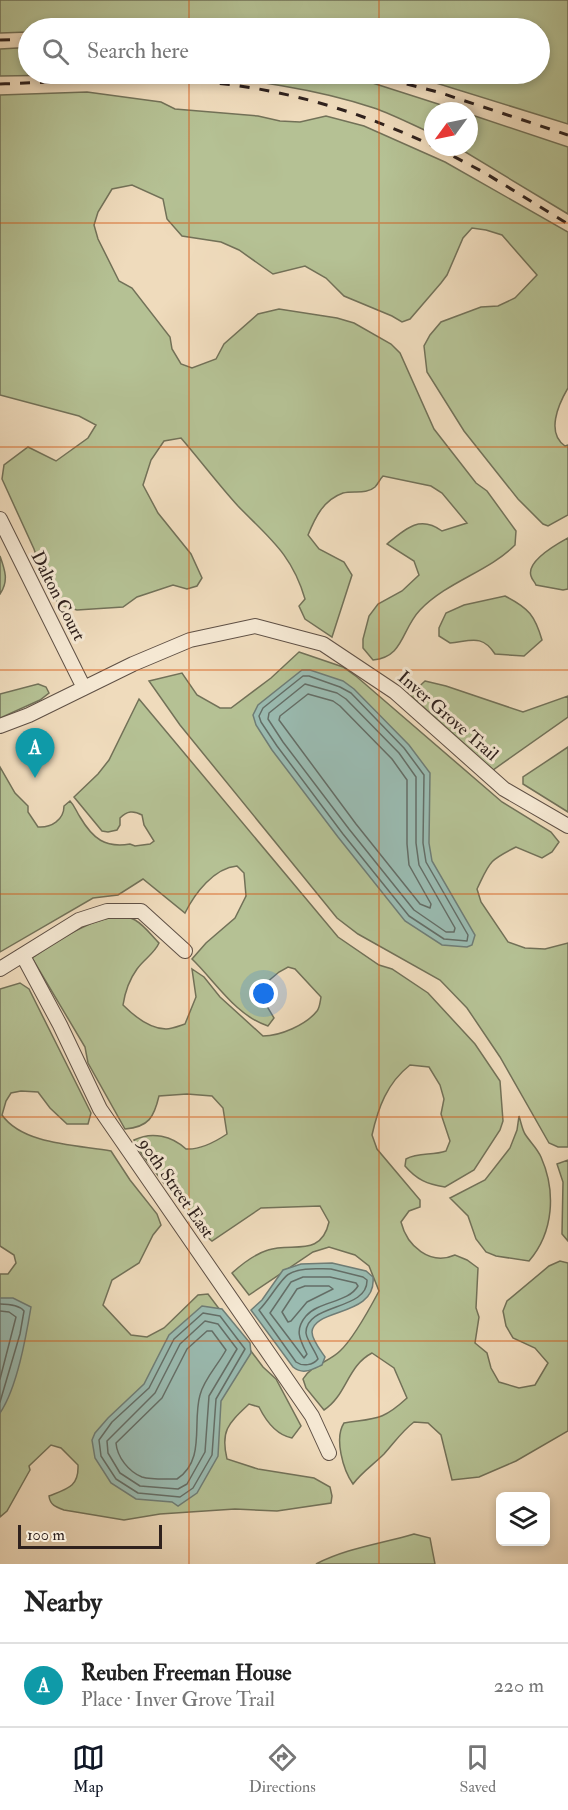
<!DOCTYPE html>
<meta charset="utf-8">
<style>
:root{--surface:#fff;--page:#f6f6f6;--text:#222;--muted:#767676;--line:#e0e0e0;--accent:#111827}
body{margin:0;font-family:"IM FELL Double Pica",serif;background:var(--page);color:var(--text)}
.controls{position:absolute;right:18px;bottom:18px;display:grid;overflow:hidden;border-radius:9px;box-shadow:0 3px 9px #0003}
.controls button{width:54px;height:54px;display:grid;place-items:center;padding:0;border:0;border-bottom:2px solid var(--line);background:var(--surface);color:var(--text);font:30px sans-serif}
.compass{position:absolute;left:424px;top:102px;width:54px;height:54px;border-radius:50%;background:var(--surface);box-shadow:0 3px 9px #0003;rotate:237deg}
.scale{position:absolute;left:18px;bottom:15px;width:144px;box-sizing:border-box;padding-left:6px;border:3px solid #2f211d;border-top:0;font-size:16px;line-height:21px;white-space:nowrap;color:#2f211d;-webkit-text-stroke:4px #f5e8d3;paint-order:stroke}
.you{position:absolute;left:264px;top:994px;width:21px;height:21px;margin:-15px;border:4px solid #fff;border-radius:50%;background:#1a73e8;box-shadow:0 0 0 9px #1a73e833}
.badge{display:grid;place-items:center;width:39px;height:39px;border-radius:50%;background:var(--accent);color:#fff;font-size:20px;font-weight:700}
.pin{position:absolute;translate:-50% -50px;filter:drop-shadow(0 2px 3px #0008)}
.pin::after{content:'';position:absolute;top:32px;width:21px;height:18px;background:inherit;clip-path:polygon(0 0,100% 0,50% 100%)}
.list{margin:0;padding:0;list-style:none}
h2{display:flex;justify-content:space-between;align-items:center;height:78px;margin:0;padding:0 24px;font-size:26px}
h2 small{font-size:20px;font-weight:400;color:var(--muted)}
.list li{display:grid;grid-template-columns:39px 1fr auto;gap:18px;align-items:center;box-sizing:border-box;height:84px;padding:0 24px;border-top:2px solid var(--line)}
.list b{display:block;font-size:22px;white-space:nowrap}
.list p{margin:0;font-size:20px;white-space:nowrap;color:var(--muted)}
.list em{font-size:20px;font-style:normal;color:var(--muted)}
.icon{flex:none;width:33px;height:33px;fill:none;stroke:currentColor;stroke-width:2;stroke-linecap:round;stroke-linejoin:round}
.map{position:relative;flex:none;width:568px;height:1564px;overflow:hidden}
.search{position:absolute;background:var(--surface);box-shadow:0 3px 9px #0003;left:18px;right:18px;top:18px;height:66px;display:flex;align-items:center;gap:15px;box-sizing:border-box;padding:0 21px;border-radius:33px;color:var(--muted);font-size:22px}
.sheet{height:162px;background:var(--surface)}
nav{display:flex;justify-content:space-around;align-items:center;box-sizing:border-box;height:84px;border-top:2px solid var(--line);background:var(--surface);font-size:16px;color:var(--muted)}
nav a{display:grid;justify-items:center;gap:3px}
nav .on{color:var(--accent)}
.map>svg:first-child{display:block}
.green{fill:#b5c194;stroke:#727158;stroke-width:1.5}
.water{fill:#9abbb1;stroke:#6f7d76;stroke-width:1.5}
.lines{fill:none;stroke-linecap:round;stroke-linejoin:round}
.shore{stroke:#646e67;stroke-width:1.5}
.minor-casing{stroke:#5f5045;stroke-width:16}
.minor{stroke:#f5e8d3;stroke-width:14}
.rail{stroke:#2f211d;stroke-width:3;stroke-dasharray:10 10;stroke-linecap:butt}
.grid{fill:none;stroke:#d6530e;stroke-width:1.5;stroke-opacity:0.55}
.labels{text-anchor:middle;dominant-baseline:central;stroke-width:6;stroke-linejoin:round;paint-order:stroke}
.street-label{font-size:18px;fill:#2f211d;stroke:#f5e8d3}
</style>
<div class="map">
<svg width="568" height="1564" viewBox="0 0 568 1564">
<rect width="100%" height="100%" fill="#efdbbc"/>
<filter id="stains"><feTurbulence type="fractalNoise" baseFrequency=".00333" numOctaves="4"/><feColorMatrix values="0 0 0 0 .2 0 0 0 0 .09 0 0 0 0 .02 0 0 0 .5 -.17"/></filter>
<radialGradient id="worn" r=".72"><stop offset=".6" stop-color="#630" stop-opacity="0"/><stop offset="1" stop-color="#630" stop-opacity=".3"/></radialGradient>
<!-- green -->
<path class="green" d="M 0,0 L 568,0 L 568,124 L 407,74 L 540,74 L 540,28 L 28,28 L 28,32 L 0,33 Z
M 18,48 L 28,48 L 28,74 L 131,74 L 0,76 L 0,49 Z
M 187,74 L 336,74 L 357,78 L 460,111 L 433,111 L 433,134 C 413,125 394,115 374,108 C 314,88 250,80 187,74 Z
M 87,92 L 161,102 L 175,109 L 258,116 L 280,121 L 300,122 L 326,116 L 364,126 L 445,162 L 568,232 L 568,388 C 558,405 546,433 565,446 L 568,445 L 568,515 L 548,526 L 543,524 L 518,499 L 464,431 L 427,372 L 424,346 L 430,335 L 441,322 L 481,307 L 498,306 L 515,298 L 537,275 L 502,235 L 486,230 L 472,228 L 463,238 L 447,275 L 441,283 L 410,319 L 402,322 L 392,316 L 344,296 L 326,278 L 305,266 L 273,274 L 239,250 L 221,242 L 182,236 L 167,219 L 163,199 L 132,185 L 112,189 L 98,212 L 94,225 L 98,239 L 119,281 L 132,288 L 170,337 L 172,349 L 181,364 L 192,368 L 216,359 L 224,344 L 258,314 L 279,309 L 337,318 L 354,323 L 391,344 L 400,353 L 434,429 L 476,483 L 487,491 L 516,531 L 515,545 C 488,572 448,581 420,610 C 401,630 404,657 373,660 L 363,648 L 363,639 L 369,616 L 378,604 L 402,591 L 419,575 L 414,561 L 387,544 C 406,528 420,515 442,531 L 467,523 L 442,493 L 431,486 L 383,476 C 380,479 378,484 375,487 C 366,495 353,490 343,493 C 323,500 315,518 308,535 L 319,549 L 344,562 L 352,575 L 332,637 L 305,619 L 299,606 L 305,599 C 292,554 269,538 238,506 C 218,484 200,460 181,438 L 164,441 L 151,460 L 143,485 L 158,513 L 191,554 L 202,578 L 197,586 L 187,589 L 173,585 L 137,597 L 123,607 L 77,610 L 60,605 L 48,591 L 34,549 L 2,479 L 4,465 L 28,447 L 56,461 L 88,438 L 96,425 L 79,416 L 0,395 L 0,95 Z
M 469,114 L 568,147 L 568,214 L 457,147 L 469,147 Z
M 568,538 L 568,589 L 563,590 L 536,585 C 535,582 532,580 531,576 C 526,561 557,544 568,538 Z
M 0,556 C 5,570 9,581 0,594 Z
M 505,596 C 529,608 535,616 542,640 L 524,656 L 495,654 C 482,634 471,641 450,643 L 439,636 L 439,628 L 446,613 L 464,605 Z
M 299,652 L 343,667 L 357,677 L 502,802 L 551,832 L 559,842 L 552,852 L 542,858 L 516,847 C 488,861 490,862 477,889 L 481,902 L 508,942 L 525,948 L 545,949 L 568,943 L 568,1147 L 558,1147 L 549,1143 L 500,1057 L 467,1008 L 440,980 L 358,934 L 337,918 L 180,725 L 149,681 L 182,673 L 197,695 L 220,708 L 231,708 L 271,678 Z
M 425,681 L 446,686 L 523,712 L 568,696 L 568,717 L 493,770 L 410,695 Z
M 38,684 L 46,687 L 49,693 L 40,700 L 0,718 L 0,694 Z
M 139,699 L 338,937 L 379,965 L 392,969 L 428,993 L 475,1044 L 500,1081 L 503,1121 L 500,1130 L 474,1170 L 445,1187 C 427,1184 417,1180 405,1166 L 406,1159 C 419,1152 432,1156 446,1151 L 450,1141 L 441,1114 L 444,1099 L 440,1085 L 429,1067 L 410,1065 C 387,1083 378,1108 372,1135 L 377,1149 L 420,1200 L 420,1207 L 409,1211 L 401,1222 C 407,1246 430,1266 455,1255 L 467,1260 L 478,1268 L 476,1308 L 479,1317 L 475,1343 L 487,1353 L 491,1368 L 499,1382 L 519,1388 L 535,1385 L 548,1363 L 535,1348 L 513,1338 L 506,1326 L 503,1311 L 507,1301 L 549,1266 L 560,1261 L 568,1263 L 568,1431 L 516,1461 L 479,1477 L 452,1480 L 441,1435 L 428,1423 L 414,1422 C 402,1431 394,1443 384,1454 C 374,1464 362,1472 353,1484 C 343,1470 334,1438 344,1423 C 376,1418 382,1421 407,1398 L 394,1368 L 372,1353 C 347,1366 347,1395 324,1410 L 306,1388 L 303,1379 C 311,1365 329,1362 340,1351 C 354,1338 370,1308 379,1291 L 369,1266 L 355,1255 L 329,1247 L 313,1252 L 249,1295 L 232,1273 C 242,1264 255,1254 268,1250 C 292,1242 321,1258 329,1222 L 320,1206 L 261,1208 L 212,1241 L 201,1232 L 141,1153 L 134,1140 C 152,1131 172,1136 186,1149 C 201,1150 215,1142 227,1134 L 223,1108 L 212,1096 L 187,1094 L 159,1096 C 154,1117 149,1127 125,1129 L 88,1063 L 85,1047 L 32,958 C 55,942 107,906 135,920 C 144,925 152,936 159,943 C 154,954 144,959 137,969 C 129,980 125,992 123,1005 C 134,1016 149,1029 166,1029 C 172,1029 179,1026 185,1024 L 196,997 L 192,969 L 204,977 L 220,997 L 263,1036 C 280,1036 306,1025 317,1011 C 320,1007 320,1002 321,997 L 295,969 L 288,967 L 279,972 L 259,989 L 262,998 L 274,1018 L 268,1026 C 236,1016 215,981 192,959 L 206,943 L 235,918 L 246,896 L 244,873 L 237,866 C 214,868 195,893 185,913 L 143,879 L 118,895 L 93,898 L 0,952 L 0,767 L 15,793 L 28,806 L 28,812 L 38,827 C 51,828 64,820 64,806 L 70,801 C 75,806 76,811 80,817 C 93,839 105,848 130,844 L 135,846 L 150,844 L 154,841 L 144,825 L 142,815 C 133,810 127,811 120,818 L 120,825 L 117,830 L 108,832 L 102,831 L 74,797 L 98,774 L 109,760 Z
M 568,747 L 568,812 L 523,784 L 523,777 Z
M 20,983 L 29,989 L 91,1113 L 88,1124 L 67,1124 L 50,1108 L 38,1092 L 21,1091 L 11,1093 L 6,1101 L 2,1115 C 23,1145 78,1145 111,1151 L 130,1180 L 157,1214 L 161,1225 L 153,1235 L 139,1263 L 112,1280 L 103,1305 L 131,1335 L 147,1337 L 164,1328 L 198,1295 L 208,1294 L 263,1367 L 276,1379 L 301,1426 L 292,1438 C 276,1435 266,1421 259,1407 L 249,1404 C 229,1423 220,1430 227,1459 L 258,1469 L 314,1478 L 330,1487 L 332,1496 L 331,1503 L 277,1511 L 235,1509 L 160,1514 L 124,1520 L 64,1510 C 56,1507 50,1505 49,1496 C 67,1489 79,1487 78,1465 L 61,1448 L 51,1445 L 29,1466 L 30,1470 L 7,1511 L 0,1517 L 0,1274 L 8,1274 L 16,1263 L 14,1255 L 0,1246 L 0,989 Z
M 519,1116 C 521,1122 522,1129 525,1134 C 530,1142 537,1148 541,1157 C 556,1191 554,1232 529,1261 L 496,1256 L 486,1252 L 476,1239 L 468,1216 L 450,1198 L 485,1180 L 510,1148 L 517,1130 Z
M 568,1160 L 568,1241 L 562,1234 L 563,1182 L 557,1164 Z
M 414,1534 L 430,1538 L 435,1564 L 316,1564 C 347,1548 380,1544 414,1534 Z"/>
<!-- water -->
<path class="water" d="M 302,670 L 310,670 L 343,681 L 354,689 L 409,745 L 430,773 L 429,843 L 432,861 L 475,935 L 472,945 L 467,947 L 442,945 L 405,921 L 338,837 L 272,750 L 256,725 L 253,715 L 258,705 Z
M 332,1263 L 366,1271 L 373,1277 C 377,1317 313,1308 312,1332 C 312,1340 321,1351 325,1357 L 322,1365 C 311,1370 303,1375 293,1367 L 251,1310 L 262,1300 L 283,1270 L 301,1264 Z
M 0,1298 L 13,1298 L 31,1307 C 26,1337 17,1388 0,1413 Z
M 202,1306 L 222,1309 L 250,1343 L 251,1353 L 221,1401 L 218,1456 L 197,1493 L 178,1506 L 172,1502 L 136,1499 L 111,1483 L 95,1458 L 92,1440 L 95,1433 L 108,1418 L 144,1384 L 169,1335 Z"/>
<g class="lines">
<!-- shore -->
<path class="shore" d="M 309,676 L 340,687 L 351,693 L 404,748 L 424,775 L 423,843 L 426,862 L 468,935 L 467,941 L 444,939 L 409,916 L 343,834 L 277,746 L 261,722 L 259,716 L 263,708 L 303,676 Z
M 305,684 L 337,693 L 346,699 L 399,753 L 416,777 L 416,843 L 419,865 L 455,928 L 454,932 L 446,932 L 414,910 L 349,829 L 283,742 L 268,719 L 269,713 Z
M 308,694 L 333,701 L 340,706 L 392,759 L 407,780 L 407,844 L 409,865 L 431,904 L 430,908 L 420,904 L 356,824 L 279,720 L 280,716 Z
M 331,1269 L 363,1277 L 367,1280 C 368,1311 305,1303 306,1333 C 307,1341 315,1350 318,1359 C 313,1365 303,1367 296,1362 L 259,1310 C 268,1302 281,1278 289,1274 C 301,1267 317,1269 331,1269 Z
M 303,1277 L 330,1277 L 356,1283 L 358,1286 C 348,1303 319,1301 306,1316 C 294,1330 300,1340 307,1354 L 304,1358 L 270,1313 L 291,1282 Z
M 305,1286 L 329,1286 L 333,1289 L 307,1302 L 291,1321 L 288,1322 L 282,1312 L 297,1289 Z
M 0,1304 C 8,1304 19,1305 24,1311 L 20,1334 L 0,1402
M 0,1311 L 9,1312 L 16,1317 L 0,1379
M 203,1313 L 220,1316 L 245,1349 L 216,1399 L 212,1455 L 193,1488 L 180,1497 L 138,1493 L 116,1479 L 101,1456 L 99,1440 L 112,1422 L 149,1388 L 174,1339 Z
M 205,1321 L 218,1324 L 237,1349 L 209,1396 L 205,1452 L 187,1484 L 178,1489 L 140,1486 L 120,1473 L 108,1453 L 107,1441 L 155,1393 L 180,1344 Z
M 207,1331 L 212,1331 L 226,1350 C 218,1365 204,1379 200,1395 C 192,1423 206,1460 177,1479 C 167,1479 152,1480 142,1477 C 129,1472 117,1457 116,1443 L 162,1398 L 187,1349 Z"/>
<defs>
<path id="minor" d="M 0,519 L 84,688
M 0,726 L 29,715 L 133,664 L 190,640 L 255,626 L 323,644 L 395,692 L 504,789 L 568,826
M 23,956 L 60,1025 L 100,1109 L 312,1416 L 329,1453
M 0,969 L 79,920 L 107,911 L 141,911 L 185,951"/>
</defs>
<!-- minor casing -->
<use href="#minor" class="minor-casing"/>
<!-- minor -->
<use href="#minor" class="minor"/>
<!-- rail -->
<path class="rail" d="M 0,40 L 28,39
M 368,74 L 438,92 L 568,135
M 0,84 C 55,82 110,79 164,80 C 258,81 349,106 433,146
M 436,147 L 485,173 L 568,224"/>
</g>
<!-- grid -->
<path class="grid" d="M 189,0 L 189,28M 379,0 L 379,28M 189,74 L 189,1564M 379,74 L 379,1564M 0,223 L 568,223M 0,447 L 568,447M 0,670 L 568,670M 0,894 L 568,894M 0,1117 L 568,1117M 0,1341 L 568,1341"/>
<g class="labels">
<!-- street labels -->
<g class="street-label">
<text transform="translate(58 596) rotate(63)">Dalton Court</text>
<text transform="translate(448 716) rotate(41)">Inver Grove Trail</text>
<text transform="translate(176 1188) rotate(55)">90th Street East</text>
</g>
</g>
<rect width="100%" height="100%" filter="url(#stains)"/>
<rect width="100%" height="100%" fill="url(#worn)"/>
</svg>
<div class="controls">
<button><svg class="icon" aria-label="layers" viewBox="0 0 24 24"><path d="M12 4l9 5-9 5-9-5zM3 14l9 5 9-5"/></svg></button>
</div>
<svg class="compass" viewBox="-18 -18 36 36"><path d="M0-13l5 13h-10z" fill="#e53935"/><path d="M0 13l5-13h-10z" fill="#767676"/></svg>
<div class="scale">100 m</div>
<div class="you"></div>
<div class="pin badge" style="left:35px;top:778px;background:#0f9aa8">A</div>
<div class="search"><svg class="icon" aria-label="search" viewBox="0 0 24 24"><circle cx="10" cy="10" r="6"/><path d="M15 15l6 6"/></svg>Search here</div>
</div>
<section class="sheet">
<h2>Nearby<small></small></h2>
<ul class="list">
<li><span class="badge" style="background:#0f9aa8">A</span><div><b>Reuben Freeman House</b><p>Place · Inver Grove Trail</p></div><em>220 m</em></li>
</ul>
</section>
<nav>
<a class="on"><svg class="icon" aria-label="map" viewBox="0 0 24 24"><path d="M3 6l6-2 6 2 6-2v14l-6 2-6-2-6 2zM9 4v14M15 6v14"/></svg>Map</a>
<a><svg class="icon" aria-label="directions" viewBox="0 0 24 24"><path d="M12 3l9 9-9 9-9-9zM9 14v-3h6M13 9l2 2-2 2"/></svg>Directions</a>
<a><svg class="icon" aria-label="saved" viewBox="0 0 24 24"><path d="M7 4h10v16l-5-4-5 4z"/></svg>Saved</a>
</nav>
